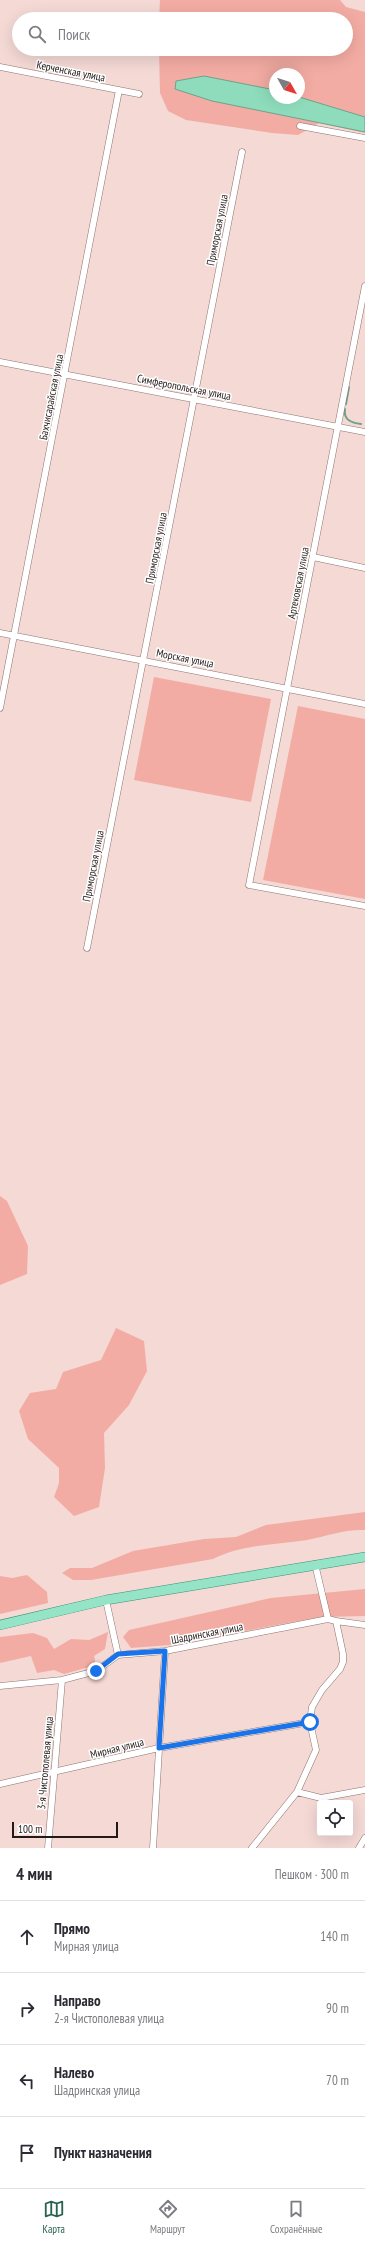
<!DOCTYPE html>
<html lang="ru">
<meta charset="utf-8">
<style>
:root{--surface:#fff;--page:#f2f2f3;--text:#2b2b33;--muted:#7c7c81;--line:#e1e1e2;--accent:#27634d}
body{margin:0;font-family:"PT Sans Narrow",sans-serif;background:var(--page);color:var(--text)}
.controls{position:absolute;right:12px;bottom:12px;display:grid;overflow:hidden;border-radius:4px;box-shadow:0 4px 16px #0002}
.controls button{width:36px;height:36px;display:grid;place-items:center;padding:0;border:0;border-bottom:1px solid var(--line);background:var(--surface);color:var(--text);font:20px sans-serif}
.compass{position:absolute;left:269px;top:68px;width:36px;height:36px;border-radius:50%;background:var(--surface);box-shadow:0 4px 16px #0002;rotate:129deg}
.scale{position:absolute;left:12px;bottom:10px;width:106px;box-sizing:border-box;padding-left:4px;border:2px solid #231918;border-top:0;font-size:11px;line-height:14px;white-space:nowrap;color:#231918;-webkit-text-stroke:3px #fff;paint-order:stroke}
.stop{position:absolute;width:12px;height:12px;margin:-9px;border:3px solid #1a73e8;border-radius:50%;background:#fff}
.stop.end{background:#1a73e8;border-color:#fff;box-shadow:0 1px 4px #0008}
.list{margin:0;padding:0;list-style:none}
h2{display:flex;justify-content:space-between;align-items:center;height:52px;margin:0;padding:0 16px;font-size:17px}
h2 small{font-size:13px;font-weight:400;color:var(--muted)}
.list li{display:grid;grid-template-columns:26px 1fr auto;gap:12px;align-items:center;box-sizing:border-box;height:72px;padding:0 16px;border-top:1px solid var(--line)}
.list b{display:block;font-size:15px;white-space:nowrap}
.list p{margin:0;font-size:13px;white-space:nowrap;color:var(--muted)}
.list em{font-size:13px;font-style:normal;color:var(--muted)}
.icon{flex:none;width:22px;height:22px;fill:none;stroke:currentColor;stroke-width:2;stroke-linecap:round;stroke-linejoin:round}
.map{position:relative;flex:none;width:365px;height:1848px;overflow:hidden}
.search{position:absolute;background:var(--surface);box-shadow:0 4px 16px #0002;left:12px;right:12px;top:12px;height:44px;display:flex;align-items:center;gap:10px;box-sizing:border-box;padding:0 14px;border-radius:22px;color:var(--muted);font-size:15px}
.sheet{height:340px;background:var(--surface)}
nav{display:flex;justify-content:space-around;align-items:center;box-sizing:border-box;height:56px;border-top:1px solid var(--line);background:var(--surface);font-size:11px;color:var(--muted)}
nav a{display:grid;justify-items:center;gap:2px}
nav .on{color:var(--accent)}
.map>svg:first-child{display:block}
.green{fill:#f3aca3;fill-rule:evenodd}
.water{fill:#8edcbc;stroke:#6ea28b}
.lines{fill:none;stroke-linecap:round;stroke-linejoin:round}
.stream{stroke:#6ea28b;stroke-width:2}
.minor-casing{stroke:#8c7471;stroke-width:7}
.primary-casing{stroke:#3f9172;stroke-width:10}
.minor{stroke:#fff;stroke-width:6}
.primary{stroke:#95e4c8;stroke-width:9}
.route{stroke:#1a73e8;stroke-width:5}
.labels{text-anchor:middle;dominant-baseline:central;stroke-width:3;stroke-linejoin:round;paint-order:stroke}
.street-label{font-size:11px;fill:#231918;stroke:#fff}
</style>
<div class="map">
<svg width="365" height="1848" viewBox="0 0 365 1848">
<rect width="100%" height="100%" fill="#f4d9d5"/>
<!-- green -->
<path class="green" d="M 160,0 L 340,0 L 346,7 L 365,12 L 365,133 L 319,123 L 298,135 L 272,133 L 186,120 L 168,111 L 160,93 L 159,49 L 346,49 L 346,19 L 159,19 ZM 275,74 L 299,74 L 299,98 L 275,98 Z
M 154,677 L 271,699 L 251,802 L 134,780 Z
M 298,706 L 365,719 L 365,899 L 263,880 Z
M 0,1196 L 7,1201 L 28,1246 L 27,1274 L 0,1285 Z
M 116,1328 L 144,1341 L 147,1371 L 129,1405 L 104,1433 L 105,1468 L 99,1507 L 74,1516 L 54,1497 L 59,1483 L 59,1468 L 28,1439 L 19,1411 L 30,1393 L 56,1389 L 63,1372 L 101,1360 Z
M 365,1512 L 365,1530 C 344,1529 327,1536 307,1540 C 276,1545 242,1544 213,1559 L 91,1580 L 73,1580 L 62,1573 L 70,1568 L 92,1568 L 133,1551 L 204,1539 L 236,1537 L 266,1525 Z
M 27,1575 L 47,1592 L 48,1603 L 0,1614 L 0,1576 L 12,1578 Z
M 365,1589 L 365,1616 L 320,1617 L 170,1645 L 131,1648 L 123,1637 L 129,1630 L 271,1598 Z
M 108,1632 L 105,1649 L 94,1656 L 96,1665 L 64,1674 L 54,1670 L 37,1673 L 31,1656 L 0,1663 L 0,1637 L 33,1633 L 47,1638 L 54,1649 L 71,1639 L 89,1640 Z"/>
<!-- water -->
<path class="water" d="M 204,76 L 275,90 L 275,98 L 299,97 L 365,117 L 365,132 L 212,101 L 175,89 L 176,81 Z"/>
<g class="lines">
<!-- stream -->
<path class="stream" d="M 346,404 L 349,387
M 345,409 C 343,420 352,423 361,424"/>
<defs>
<path id="minor" d="M 0,67 L 139,94
M 300,126 L 365,138
M 365,286 L 249,885 L 365,906
M 0,362 L 365,432
M 313,557 L 365,568
M 0,633 L 365,704
M 0,708 L 119,90
M 87,948 L 242,152
M 106,1600 L 118,1655
M 336,1621 L 365,1625
M 0,1686 L 62,1680 L 96,1671 L 118,1655 L 165,1651 L 328,1619
M 0,1784 L 159,1748 L 310,1722
M 297,1792 L 321,1798 L 365,1790
M 48,1848 L 62,1680
M 153,1848 L 165,1651
M 252,1848 L 297,1792 L 316,1750 L 310,1722 L 312,1707 L 322,1690 L 340,1669 L 343,1662 L 343,1654 L 336,1621 L 328,1619 L 315,1564
M 359,1848 L 365,1838"/>
<path id="primary" d="M 0,1625 L 106,1600 L 365,1557"/>
</defs>
<!-- minor casing -->
<use href="#minor" class="minor-casing"/>
<!-- primary casing -->
<use href="#primary" class="primary-casing"/>
<!-- minor -->
<use href="#minor" class="minor"/>
<!-- primary -->
<use href="#primary" class="primary"/>
</g>
<g class="lines">
<!-- route -->
<path class="route" d="M 96,1671 L 118,1654 L 165,1651 L 159,1748 L 310,1722"/>
</g>
<g class="labels">
<!-- street labels -->
<g class="street-label">
<text transform="translate(71 71) rotate(11)">Керченская улица</text>
<text transform="translate(217 230) rotate(-79)">Приморская улица</text>
<text transform="translate(184 387) rotate(11)">Симферопольская улица</text>
<text transform="translate(51 397) rotate(-79)">Бахчисарайская улица</text>
<text transform="translate(156 548) rotate(-79)">Приморская улица</text>
<text transform="translate(298 583) rotate(-79)">Артековская улица</text>
<text transform="translate(185 658) rotate(11)">Морская улица</text>
<text transform="translate(93 866) rotate(-79)">Приморская улица</text>
<text transform="translate(207 1633) rotate(-11)">Шадринская улица</text>
<text transform="translate(117 1748) rotate(-14)">Мирная улица</text>
<text transform="translate(45 1763) rotate(-85)">3-я Чистополевая улица</text>
</g>
</g>
</svg>
<div class="controls">
<button><svg class="icon" aria-label="locate" viewBox="0 0 24 24"><circle cx="12" cy="12" r="6"/><path d="M12 2v4M12 18v4M2 12h4M18 12h4"/></svg></button>
</div>
<svg class="compass" viewBox="-18 -18 36 36"><path d="M0-13l5 13h-10z" fill="#e53935"/><path d="M0 13l5-13h-10z" fill="#7c7c81"/></svg>
<div class="scale">100 m</div>
<div class="stop" style="left:310px;top:1722px"></div>
<div class="stop end" style="left:96px;top:1671px"></div>
<div class="search"><svg class="icon" aria-label="search" viewBox="0 0 24 24"><circle cx="10" cy="10" r="6"/><path d="M15 15l6 6"/></svg>Поиск</div>
</div>
<section class="sheet">
<h2>4 мин<small>Пешком · 300 m</small></h2>
<ul class="list">
<li><svg class="icon" aria-label="ahead" viewBox="0 0 24 24"><path d="M12 20V5M6 11l6-6 6 6"/></svg><div><b>Прямо</b><p>Мирная улица</p></div><em>140 m</em></li>
<li><svg class="icon" aria-label="right" viewBox="0 0 24 24"><path d="M7 20v-9h11M14 6l5 5-5 5"/></svg><div><b>Направо</b><p>2-я Чистополевая улица</p></div><em>90 m</em></li>
<li><svg class="icon" aria-label="left" viewBox="0 0 24 24"><path d="M17 20v-9H6M10 6l-5 5 5 5"/></svg><div><b>Налево</b><p>Шадринская улица</p></div><em>70 m</em></li>
<li><svg class="icon" aria-label="arrive" viewBox="0 0 24 24"><path d="M6 21V4h12l-3 4 3 4H6"/></svg><div><b>Пункт назначения</b></div></li>
</ul>
</section>
<nav>
<a class="on"><svg class="icon" aria-label="map" viewBox="0 0 24 24"><path d="M3 6l6-2 6 2 6-2v14l-6 2-6-2-6 2zM9 4v14M15 6v14"/></svg>Карта</a>
<a><svg class="icon" aria-label="directions" viewBox="0 0 24 24"><path d="M12 3l9 9-9 9-9-9zM9 14v-3h6M13 9l2 2-2 2"/></svg>Маршрут</a>
<a><svg class="icon" aria-label="saved" viewBox="0 0 24 24"><path d="M7 4h10v16l-5-4-5 4z"/></svg>Сохранённые</a>
</nav>
